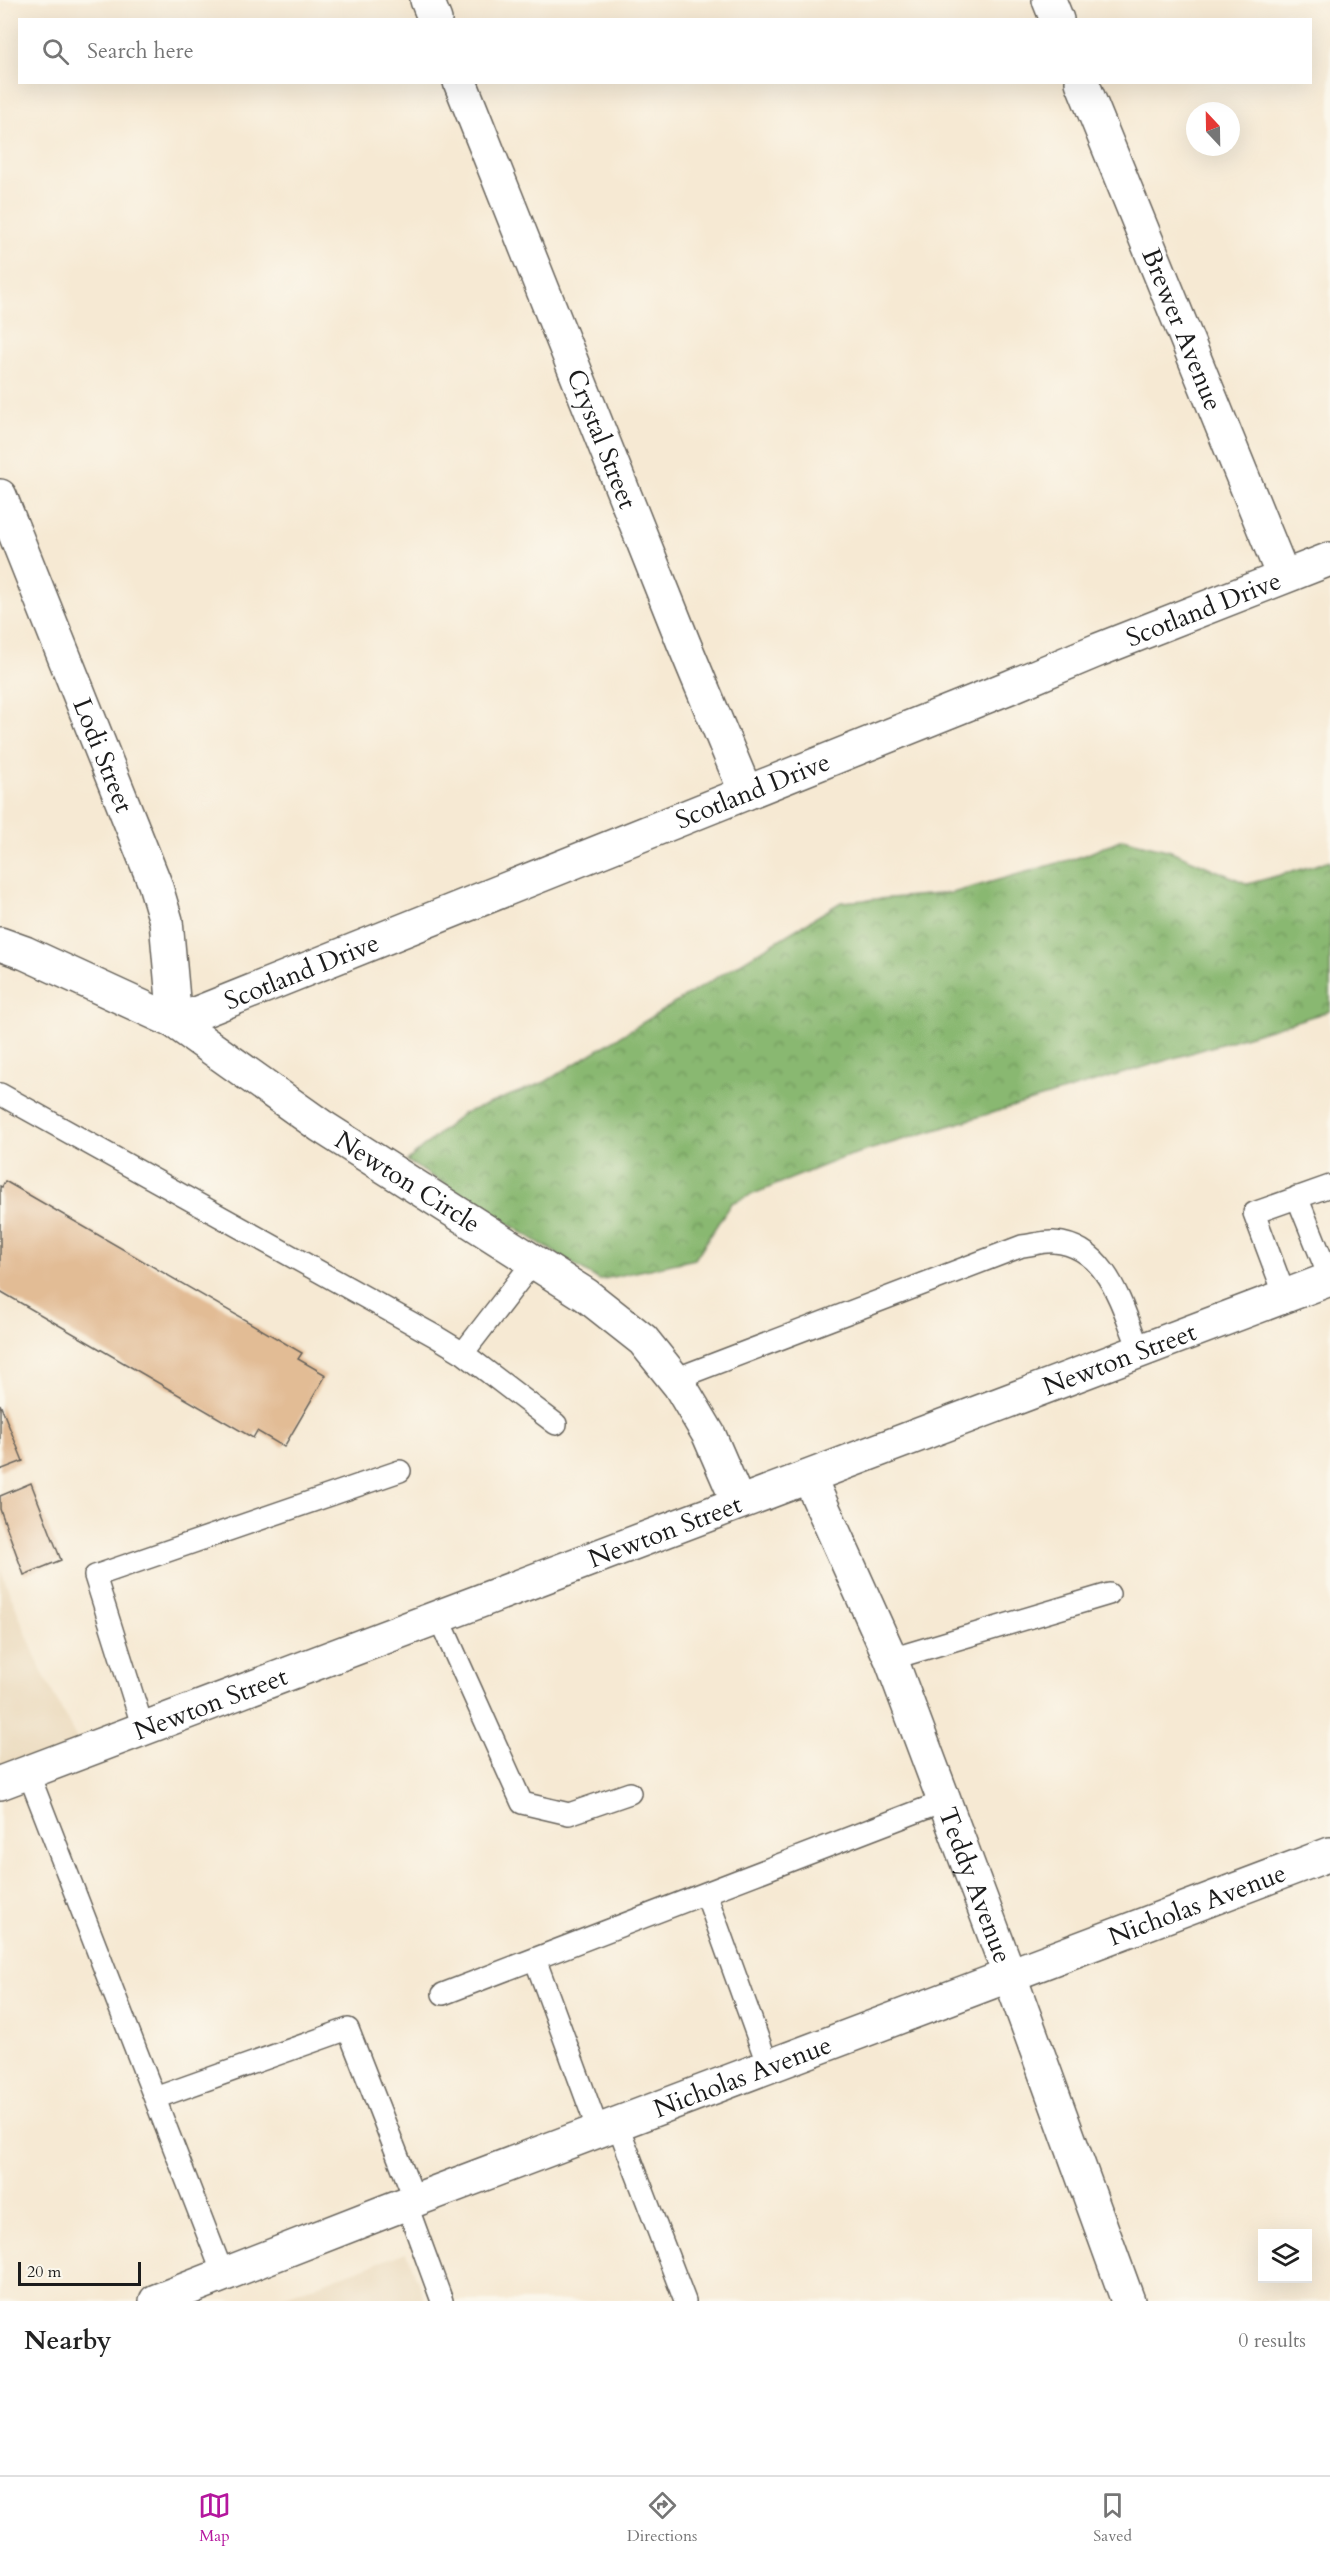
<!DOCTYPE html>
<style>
:root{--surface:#fff;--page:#f2f2f2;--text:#222;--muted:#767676;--line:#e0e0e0;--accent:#b5179e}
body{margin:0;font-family:Cardo,serif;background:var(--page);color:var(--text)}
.controls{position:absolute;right:18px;bottom:18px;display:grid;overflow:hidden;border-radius:0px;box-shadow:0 6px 24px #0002}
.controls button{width:54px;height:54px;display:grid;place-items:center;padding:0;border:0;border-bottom:2px solid var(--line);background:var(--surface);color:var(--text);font:30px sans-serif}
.compass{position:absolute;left:1186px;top:102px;width:54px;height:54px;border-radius:50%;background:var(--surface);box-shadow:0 6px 24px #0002;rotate:338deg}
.scale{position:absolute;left:18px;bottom:15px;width:123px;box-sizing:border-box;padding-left:6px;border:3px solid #1c1c1c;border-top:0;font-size:16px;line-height:21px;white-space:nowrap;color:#1c1c1c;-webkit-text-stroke:4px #fbf7ec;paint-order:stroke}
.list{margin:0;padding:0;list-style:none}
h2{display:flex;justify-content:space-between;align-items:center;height:78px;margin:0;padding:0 24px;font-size:26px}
h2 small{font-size:20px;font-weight:400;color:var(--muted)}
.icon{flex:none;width:33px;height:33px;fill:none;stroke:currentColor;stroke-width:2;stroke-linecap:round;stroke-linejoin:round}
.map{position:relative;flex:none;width:1330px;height:2301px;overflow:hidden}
.search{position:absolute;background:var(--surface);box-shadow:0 6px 24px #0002;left:18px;right:18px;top:18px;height:66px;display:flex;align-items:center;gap:15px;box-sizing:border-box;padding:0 21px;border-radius:0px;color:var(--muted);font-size:22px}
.sheet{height:174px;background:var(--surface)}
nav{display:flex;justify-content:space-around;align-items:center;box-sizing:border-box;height:84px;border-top:2px solid var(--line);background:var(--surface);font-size:16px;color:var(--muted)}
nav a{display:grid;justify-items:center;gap:3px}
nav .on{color:var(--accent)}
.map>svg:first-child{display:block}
.built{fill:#ead8ba}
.forest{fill:url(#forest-crowns);stroke:#526a46;stroke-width:1.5}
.building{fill:#e2bc95}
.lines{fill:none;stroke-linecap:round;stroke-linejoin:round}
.service-casing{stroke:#68645c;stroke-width:24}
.minor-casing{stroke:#68645c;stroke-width:36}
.tertiary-casing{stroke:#68645c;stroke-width:36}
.service{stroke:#fff;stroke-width:21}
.minor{stroke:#fff;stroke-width:33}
.tertiary{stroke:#fff;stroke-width:33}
.labels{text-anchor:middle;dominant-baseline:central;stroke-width:5;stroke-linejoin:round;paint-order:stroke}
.street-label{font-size:26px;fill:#1c1c1c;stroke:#fbf7ec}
</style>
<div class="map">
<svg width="1330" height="2301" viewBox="0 0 1330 2301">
<defs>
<pattern id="forest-crowns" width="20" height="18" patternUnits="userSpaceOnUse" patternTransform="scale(1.5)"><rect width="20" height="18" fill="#89b871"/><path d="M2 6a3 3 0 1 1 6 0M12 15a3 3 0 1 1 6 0" fill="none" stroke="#6f955c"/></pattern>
</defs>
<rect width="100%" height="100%" fill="#fbf7ec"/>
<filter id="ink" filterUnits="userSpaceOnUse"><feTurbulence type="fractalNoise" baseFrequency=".0167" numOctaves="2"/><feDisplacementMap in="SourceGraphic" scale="12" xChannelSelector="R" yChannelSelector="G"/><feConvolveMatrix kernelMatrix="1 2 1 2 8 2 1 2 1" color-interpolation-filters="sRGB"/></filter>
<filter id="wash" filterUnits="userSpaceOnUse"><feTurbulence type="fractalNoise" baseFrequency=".008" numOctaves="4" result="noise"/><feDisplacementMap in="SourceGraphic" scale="24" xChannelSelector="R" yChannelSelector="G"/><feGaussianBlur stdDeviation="1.35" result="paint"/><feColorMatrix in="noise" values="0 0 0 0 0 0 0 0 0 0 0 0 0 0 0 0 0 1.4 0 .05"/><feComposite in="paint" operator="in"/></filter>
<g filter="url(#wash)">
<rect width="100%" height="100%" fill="#f6e9d3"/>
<!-- built -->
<path class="built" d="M 0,1568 L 41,1670 L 83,1751 L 0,1783 Z
M 407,2252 L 425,2301 L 272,2301 Z"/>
<!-- forest -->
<path class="forest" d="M 1122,839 L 1171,851 L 1248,884 L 1330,861 L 1330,1011 L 842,1158 L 731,1203 L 695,1259 L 599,1280 L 407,1161 L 462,1114 L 545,1082 L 841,902 L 952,893 L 1083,856 Z"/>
<g id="blocks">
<!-- building -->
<path class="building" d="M 5,1181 L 302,1353 L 298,1359 L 326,1375 L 284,1447 L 257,1431 L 253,1438 L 0,1291 L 0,1186 L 2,1187 Z
M 0,1404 L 23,1461 L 0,1470 Z
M 31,1483 L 61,1560 L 24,1575 L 0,1509 L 0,1496 Z"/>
</g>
</g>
<g filter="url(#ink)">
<use href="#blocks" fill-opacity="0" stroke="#68645c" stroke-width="1.5"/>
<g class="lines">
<defs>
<path id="service" d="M 0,1094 L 435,1336 L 463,1353 L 556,1424
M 1297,1197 L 1330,1279
M 1285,1296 L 1254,1213 L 1330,1186
M 463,1353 L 534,1261
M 675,1379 L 1022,1246 C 1032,1245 1044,1241 1054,1242 C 1109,1246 1122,1309 1140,1351
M 438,1616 L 522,1803 L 569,1814 L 630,1793
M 891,1659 L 1109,1594
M 143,1728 L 95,1576 L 400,1471
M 28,1772 L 223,2274
M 706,1894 L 768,2066
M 535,1959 L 598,2130
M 443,1994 L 945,1801
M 155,2098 L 348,2029 L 415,2200
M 617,2123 L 685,2301
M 406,2203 L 442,2301"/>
<g id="minor">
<path d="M 427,0 L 435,20"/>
<path d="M 1049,0 L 1057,20"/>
<path id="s1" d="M 460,82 L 684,644 L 746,793"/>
<path id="s2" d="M 1082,82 L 1283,576"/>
<path id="s3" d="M 0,496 L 155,884 L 166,921 L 175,1022 L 1010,687 L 1098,650 L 1330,559"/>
<path id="s4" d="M 0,944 L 25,953 L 175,1022 L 321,1126 L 586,1295 L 643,1340 L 680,1386 L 709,1435 L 738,1502"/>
<path id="s5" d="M 809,1477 L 891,1659 L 1009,1974 L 1128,2301"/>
<path id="s6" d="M 156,2301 L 389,2210 L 1330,1854"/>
</g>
<g id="tertiary">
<path id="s7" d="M 0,1783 L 1330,1279"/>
</g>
</defs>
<!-- service casing -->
<use href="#service" class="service-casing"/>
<!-- minor casing -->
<use href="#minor" class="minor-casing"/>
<!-- tertiary casing -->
<use href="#tertiary" class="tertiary-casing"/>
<!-- service -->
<use href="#service" class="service"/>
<!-- minor -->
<use href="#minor" class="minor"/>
<!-- tertiary -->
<use href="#tertiary" class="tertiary"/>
</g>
</g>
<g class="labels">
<!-- street labels -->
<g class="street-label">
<text stroke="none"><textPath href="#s2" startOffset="267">Brewer Avenue</textPath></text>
<text stroke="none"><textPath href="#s1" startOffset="384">Crystal Street</textPath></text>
<text stroke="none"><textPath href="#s3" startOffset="1666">Scotland Drive</textPath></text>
<text stroke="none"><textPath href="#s3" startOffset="279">Lodi Street</textPath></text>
<text stroke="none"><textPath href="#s3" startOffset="1180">Scotland Drive</textPath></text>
<text stroke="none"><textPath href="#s3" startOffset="694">Scotland Drive</textPath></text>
<text stroke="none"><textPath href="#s4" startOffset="474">Newton Circle</textPath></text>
<text stroke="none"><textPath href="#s7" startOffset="1197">Newton Street</textPath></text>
<text stroke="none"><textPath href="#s7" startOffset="711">Newton Street</textPath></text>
<text stroke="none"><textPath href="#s7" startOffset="225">Newton Street</textPath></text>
<text stroke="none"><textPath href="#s5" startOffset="441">Teddy Avenue</textPath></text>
<text stroke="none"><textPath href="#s6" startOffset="1114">Nicholas Avenue</textPath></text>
<text stroke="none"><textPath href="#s6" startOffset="628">Nicholas Avenue</textPath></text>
</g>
</g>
</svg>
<div class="controls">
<button><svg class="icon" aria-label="layers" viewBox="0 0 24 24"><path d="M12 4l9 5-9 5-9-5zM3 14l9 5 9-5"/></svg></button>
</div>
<svg class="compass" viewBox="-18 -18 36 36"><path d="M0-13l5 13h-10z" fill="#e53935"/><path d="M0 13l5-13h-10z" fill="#767676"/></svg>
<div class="scale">20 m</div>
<div class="search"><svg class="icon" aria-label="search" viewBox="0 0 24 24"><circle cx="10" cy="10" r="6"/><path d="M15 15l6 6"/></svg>Search here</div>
</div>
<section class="sheet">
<h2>Nearby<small>0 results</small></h2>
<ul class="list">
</ul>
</section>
<nav>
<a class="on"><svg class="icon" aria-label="map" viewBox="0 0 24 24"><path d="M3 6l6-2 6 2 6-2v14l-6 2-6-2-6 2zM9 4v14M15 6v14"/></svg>Map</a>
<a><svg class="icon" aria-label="directions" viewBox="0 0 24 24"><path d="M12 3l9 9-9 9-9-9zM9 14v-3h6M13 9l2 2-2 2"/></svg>Directions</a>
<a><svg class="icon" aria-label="saved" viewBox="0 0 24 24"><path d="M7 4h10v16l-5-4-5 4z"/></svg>Saved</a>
</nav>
